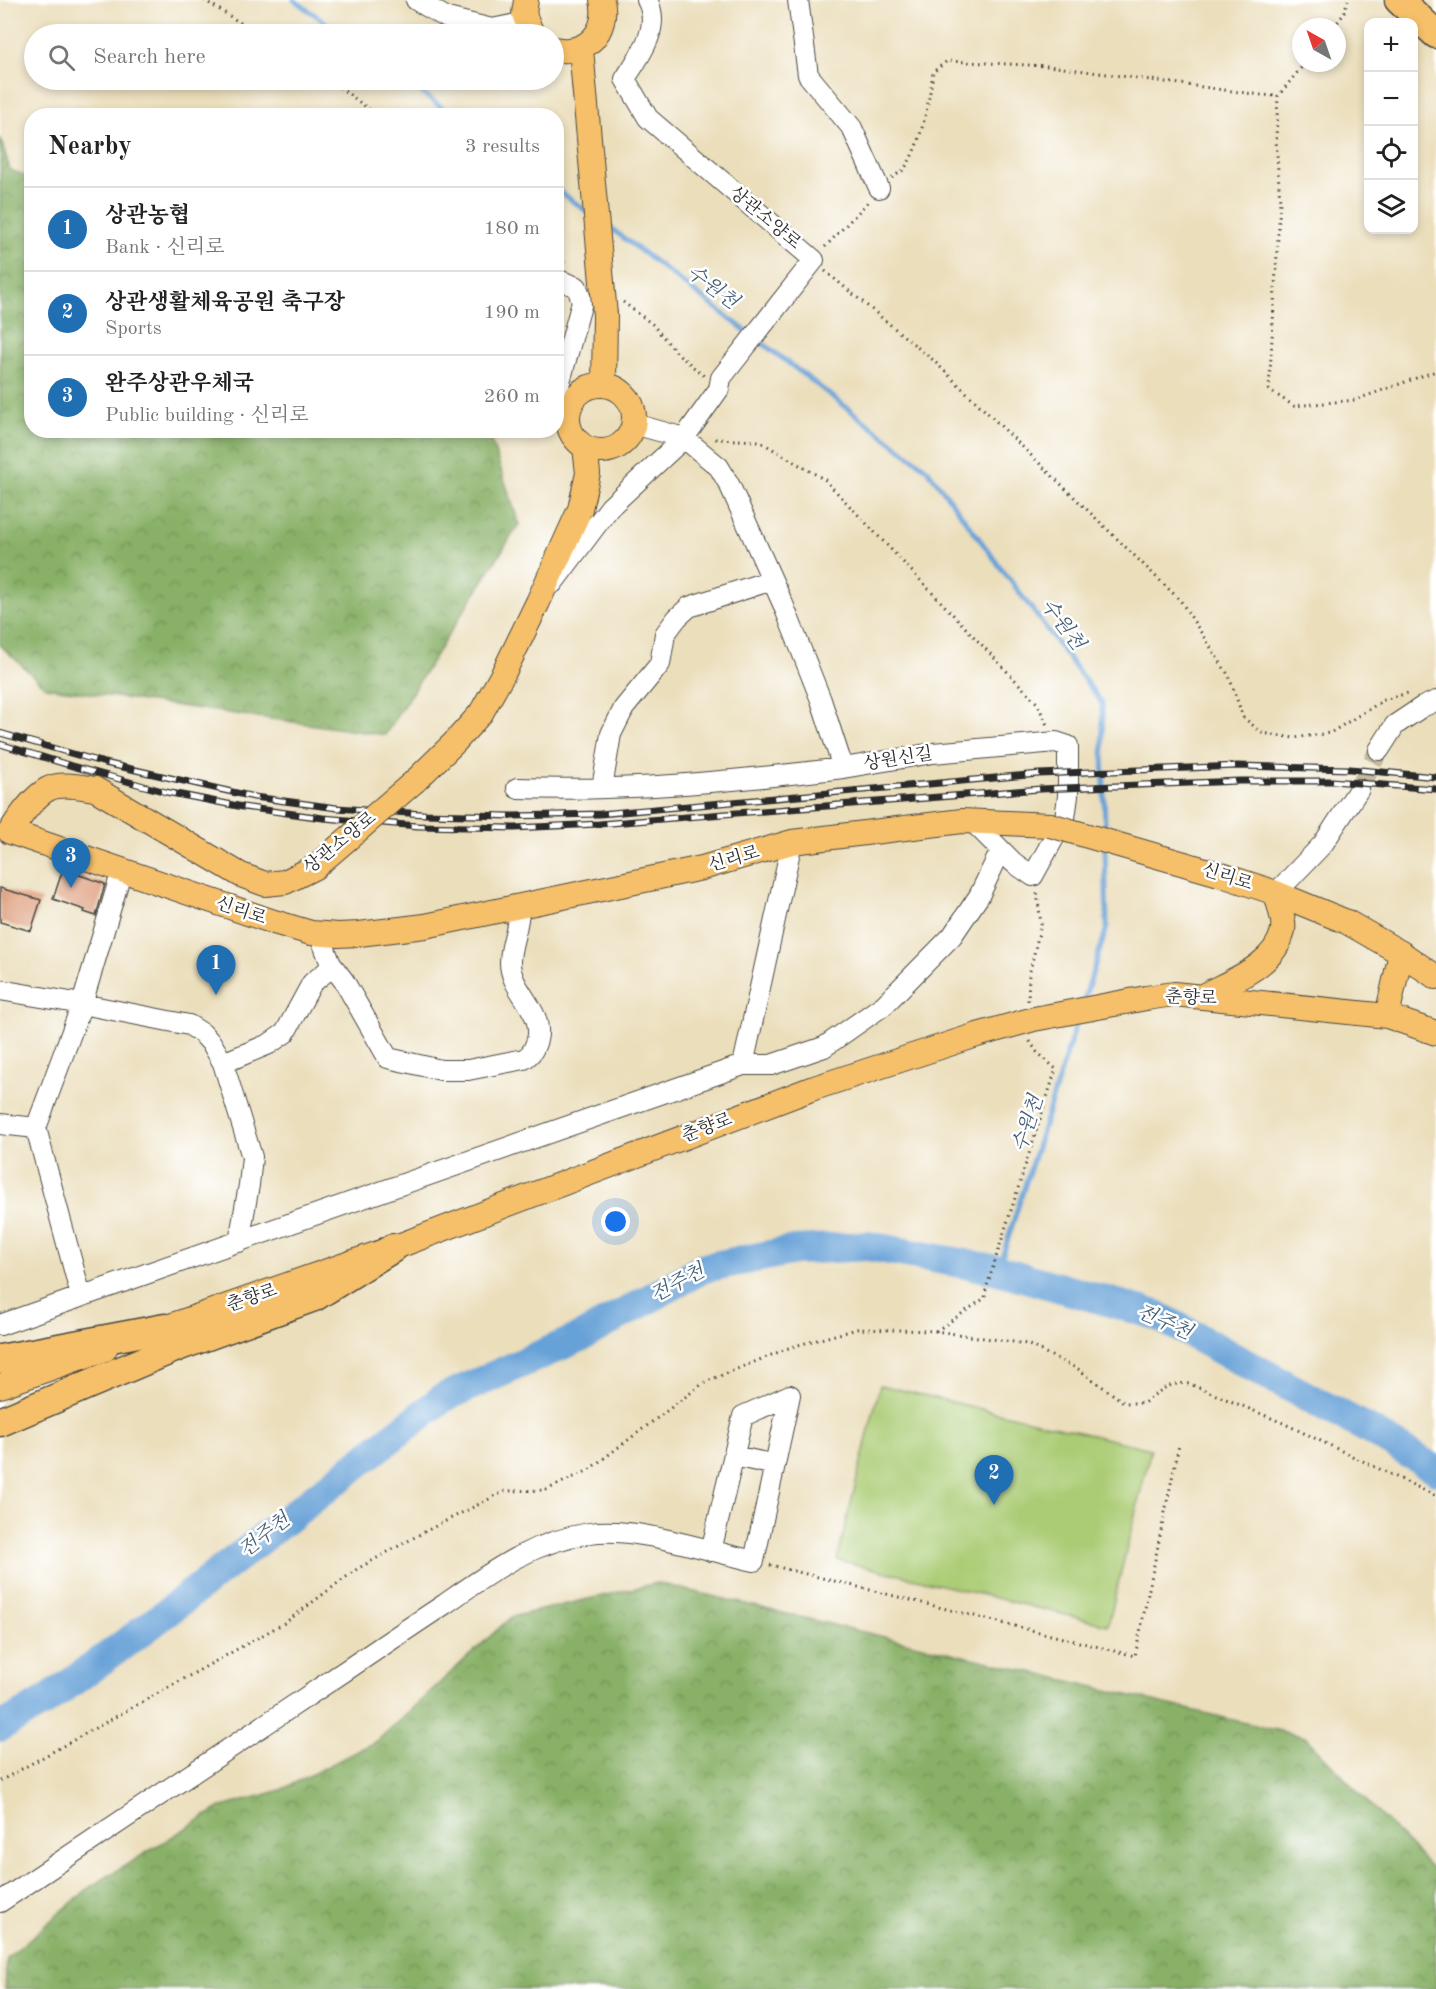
<!DOCTYPE html>
<meta charset="utf-8">
<style>
:root{--surface:#fff;--page:#f2f2f2;--text:#222;--muted:#767676;--line:#e0e0e0;--accent:#1f6fb2}
body{margin:0;font-family:"Old Standard TT","Noto Serif KR",serif;background:var(--page);color:var(--text)}
.controls{position:absolute;right:18px;top:18px;display:grid;overflow:hidden;border-radius:12px;box-shadow:0 3px 9px #0003}
.controls button{width:54px;height:54px;display:grid;place-items:center;padding:0;border:0;border-bottom:2px solid var(--line);background:var(--surface);color:var(--text);font:30px sans-serif}
.compass{position:absolute;left:1292px;top:18px;width:54px;height:54px;border-radius:50%;background:var(--surface);box-shadow:0 3px 9px #0003;rotate:320deg}
.you{position:absolute;left:616px;top:1222px;width:21px;height:21px;margin:-15px;border:4px solid #fff;border-radius:50%;background:#1a73e8;box-shadow:0 0 0 9px #1a73e833}
.badge{display:grid;place-items:center;width:39px;height:39px;border-radius:50%;background:var(--accent);color:#fff;font-size:20px;font-weight:700}
.pin{position:absolute;translate:-50% -50px;filter:drop-shadow(0 2px 3px #0008)}
.pin::after{content:'';position:absolute;top:32px;width:21px;height:18px;background:inherit;clip-path:polygon(0 0,100% 0,50% 100%)}
.list{margin:0;padding:0;list-style:none}
h2{display:flex;justify-content:space-between;align-items:center;height:78px;margin:0;padding:0 24px;font-size:26px}
h2 small{font-size:20px;font-weight:400;color:var(--muted)}
.list li{display:grid;grid-template-columns:39px 1fr auto;gap:18px;align-items:center;box-sizing:border-box;height:84px;padding:0 24px;border-top:2px solid var(--line)}
.list b{display:block;font-size:22px;white-space:nowrap}
.list p{margin:0;font-size:20px;white-space:nowrap;color:var(--muted)}
.list em{font-size:20px;font-style:normal;color:var(--muted)}
.icon{flex:none;width:33px;height:33px;fill:none;stroke:currentColor;stroke-width:2;stroke-linecap:round;stroke-linejoin:round}
.map{position:relative;flex:none;width:1436px;height:1989px;overflow:hidden}
.search{position:absolute;background:var(--surface);box-shadow:0 3px 9px #0003;left:24px;top:24px;width:540px;height:66px;display:flex;align-items:center;gap:15px;box-sizing:border-box;padding:0 21px;border-radius:33px;color:var(--muted);font-size:22px}
.panel{position:absolute;background:var(--surface);box-shadow:0 3px 9px #0003;left:24px;top:108px;width:540px;height:330px;border-radius:24px}
.map>svg:first-child{display:block}
.green{fill:#abcc75;stroke:#6b7c50;stroke-width:1.5}
.forest{fill:url(#forest-crowns);stroke:#5a6e48;stroke-width:1.5}
.lines{fill:none;stroke-linecap:round;stroke-linejoin:round}
.stream{stroke:#66a1d7;stroke-width:5}
.river{stroke:#66a1d7;stroke-width:30}
.building{fill:#dd9a77}
.minor-tunnel{stroke:#c5ba9e;stroke-width:20;stroke-dasharray:20 10;stroke-linecap:butt}
.minor-casing{stroke:#484641;stroke-width:22}
.major-casing{stroke:#484641;stroke-width:26}
.highway-casing{stroke:#484641;stroke-width:31}
.path{stroke:#484641;stroke-width:3;stroke-dasharray:1.5 4.5;stroke-linecap:butt}
.minor{stroke:#fff;stroke-width:20}
.major{stroke:#f6c06b;stroke-width:24}
.highway{stroke:#f6c06b;stroke-width:28}
.rail-casing{stroke:#2b2b2b;stroke-width:7}
.rail{stroke:#fff;stroke-width:4.5;stroke-dasharray:14;stroke-linecap:butt}
.major-bridge-casing{stroke:#484641;stroke-width:26;stroke-linecap:butt}
.major-bridge{stroke:#f6c06b;stroke-width:24}
.labels{text-anchor:middle;dominant-baseline:central;stroke-width:5;stroke-linejoin:round;paint-order:stroke}
.street-label{font-size:18px;fill:#2b2b2b;stroke:#fff}
.water-label{font-size:20px;font-style:italic;fill:#466078;stroke:#fff}
</style>
<div class="map">
<svg width="1436" height="1989" viewBox="0 0 1436 1989">
<defs>
<pattern id="forest-crowns" width="20" height="18" patternUnits="userSpaceOnUse" patternTransform="scale(1.5)"><rect width="20" height="18" fill="#88b066"/><path d="M2 6a3 3 0 1 1 6 0M12 15a3 3 0 1 1 6 0" fill="none" stroke="#6f8f54"/></pattern>
</defs>
<rect width="100%" height="100%" fill="#fff"/>
<filter id="ink" filterUnits="userSpaceOnUse"><feTurbulence type="fractalNoise" baseFrequency=".0167" numOctaves="2"/><feDisplacementMap in="SourceGraphic" scale="12" xChannelSelector="R" yChannelSelector="G"/><feConvolveMatrix kernelMatrix="1 2 1 2 8 2 1 2 1" color-interpolation-filters="sRGB"/></filter>
<filter id="wash" filterUnits="userSpaceOnUse"><feTurbulence type="fractalNoise" baseFrequency=".008" numOctaves="4" result="noise"/><feDisplacementMap in="SourceGraphic" scale="24" xChannelSelector="R" yChannelSelector="G"/><feGaussianBlur stdDeviation="1.35" result="paint"/><feColorMatrix in="noise" values="0 0 0 0 0 0 0 0 0 0 0 0 0 0 0 0 0 1.4 0 .05"/><feComposite in="paint" operator="in"/></filter>
<g filter="url(#wash)">
<rect width="100%" height="100%" fill="#ebdebb"/>
<!-- green -->
<path class="green" d="M 880,1385 L 1151,1449 L 1108,1625 L 837,1560 Z"/>
<!-- forest -->
<path class="forest" d="M 0,137 L 10,170 L 31,178 L 32,430 L 488,431 L 519,524 L 385,735 L 45,687 L 0,645 Z
M 657,1583 L 1305,1737 L 1436,1873 L 1436,1989 L 5,1989 L 7,1958 L 90,1887 L 219,1808 L 281,1790 L 377,1741 L 511,1617 Z"/>
<g class="lines">
<!-- stream -->
<path class="stream" d="M 294,0 L 342,34
M 404,80 L 454,116
M 556,189 L 589,213
M 604,223 L 750,334
M 757,339 L 927,469 L 1102,703 L 1105,833
M 1083,1003 L 1107,927 L 1105,848
M 998,1270 L 1078,1018"/>
<!-- river -->
<path class="river" d="M 0,1727 L 43,1703 L 153,1623 L 443,1398 L 583,1336 L 704,1268 L 795,1250 L 868,1246 L 998,1270 L 1156,1315 L 1373,1432 L 1436,1470"/>
</g>
<g id="blocks">
<!-- building -->
<path class="building" d="M 63,869 L 105,884 L 96,916 L 84,912 L 85,910 L 53,899 Z
M 0,888 L 41,900 L 31,931 L 0,922 Z"/>
</g>
</g>
<g filter="url(#ink)">
<use href="#blocks" fill-opacity="0" stroke="#484641" stroke-width="1.5"/>
<g class="lines">
<!-- minor-tunnel -->
<path class="minor-tunnel" d="M 1359,789 L 1379,750"/>
<defs>
<path id="minor" d="M 416,0 L 447,18 L 492,29 L 526,22
M 798,0 L 808,75 L 852,128 L 879,188
M 556,279 L 577,287 L 582,302 L 559,385 L 568,418
M 634,424 L 684,438 L 719,389 L 721,378 L 814,260 L 648,118 L 625,79 C 640,55 662,28 647,0
M 553,583 L 610,507 L 684,438 L 719,467 L 730,486 L 783,604 L 821,700 L 843,768 L 933,753 L 1056,742 L 1068,746 L 1068,796 L 1065,818 L 1033,876 L 1014,863 L 972,821
M 1379,750 L 1395,725 L 1422,707 L 1436,701
M 517,788 C 626,792 735,781 843,768
M 602,788 L 611,734 L 624,708 L 660,664 L 665,634 L 677,618 L 689,607 L 772,580
M 1276,893 L 1323,844 L 1359,789
M 331,964 L 344,981 L 388,1058 L 441,1070 L 468,1070 L 524,1059 C 532,1054 534,1049 537,1040 C 545,1010 510,992 510,962 C 510,943 520,926 519,906
M 0,990 L 82,1004 L 189,1025 L 202,1033 L 212,1044 L 223,1063 L 252,1157 L 249,1185 L 239,1242
M 223,1063 L 269,1044 L 285,1033 L 312,983 L 332,967 L 319,933
M 743,1065 L 771,1065 L 824,1047 L 884,1005 L 952,936 L 979,896 L 1001,850
M 0,1124 L 36,1128
M 81,1296 L 36,1128 L 82,1004 L 122,870
M 0,1325 L 743,1065 L 792,842
M 734,1456 L 775,1465
M 0,1902 C 117,1824 234,1746 351,1667 C 382,1646 413,1625 445,1604 C 492,1571 531,1542 590,1533 C 635,1526 708,1551 754,1561 L 790,1395 L 743,1416 L 711,1551"/>
<path id="major" d="M 526,0 L 524,14 L 532,34
M 581,48 L 584,83
M 554,49 C 586,56 609,32 602,0
M 604,385 L 605,315
M568 418a33 33 0 1 1 66 0a33 33 0 1 1-66 0Z
M 415,781 L 454,743 L 481,713 L 503,674 L 538,602 L 580,509 L 588,473 L 585,447
M 315,867 L 285,882 L 265,884 L 241,875 L 95,789 C 81,787 61,782 48,789 C 33,797 19,818 10,832 L 274,922 L 311,933 L 338,935 L 359,934 L 425,926 L 702,868 L 792,842 L 962,821 L 1050,825
M 1219,874 L 1276,893 L 1347,922 L 1401,953 L 1387,1016
M 1401,953 L 1436,977
M 1201,997 C 1230,981 1276,966 1283,930 C 1285,920 1278,903 1276,893
M 1146,998 L 1174,994 L 1387,1016 L 1436,1033
M 147,1334 L 393,1248 L 811,1089
M 0,1386 L 105,1349"/>
<path id="highway" d="M 1399,0 L 1436,34
M 0,1359 L 165,1328
M 0,1422 L 177,1347 L 314,1297 L 393,1248"/>
</defs>
<!-- minor casing -->
<use href="#minor" class="minor-casing"/>
<!-- major casing -->
<use href="#major" class="major-casing"/>
<!-- highway casing -->
<use href="#highway" class="highway-casing"/>
<!-- path -->
<path class="path" d="M 204,0 L 258,34
M 1334,27 L 1343,15 L 1348,0
M 1305,63 L 1278,96 L 1276,139 L 1280,202 L 1269,390 L 1294,406 L 1355,400 L 1436,371
M 330,80 L 378,116
M 892,178 C 895,175 900,173 903,170 C 920,151 930,97 933,72 L 947,61 L 1048,66 L 1261,95 L 1278,96
M 825,247 L 868,202
M 556,255 L 566,262
M 825,271 L 933,360 L 1180,600 L 1229,676 L 1243,717 L 1262,733 L 1294,738 L 1330,733 L 1384,700 L 1408,693
M 623,302 L 652,324 L 677,353 L 704,376
M 715,439 L 759,441 L 825,480 L 1037,703 L 1047,725
M 1028,1001 L 1029,975 L 1041,924 L 1037,892
M 936,1331 L 985,1298 L 986,1289 L 1056,1069 L 1037,1052 L 1029,1040
M 770,1565 L 1135,1656 L 1179,1445
M 0,1781 L 286,1622 L 357,1569 L 426,1531 L 505,1491 L 546,1490 L 587,1471 L 705,1382 L 791,1347 L 857,1329 L 935,1331 L 1027,1344 L 1078,1369 L 1125,1403 L 1144,1403 C 1159,1391 1170,1381 1190,1384 L 1283,1423 L 1436,1496"/>
<!-- minor -->
<use href="#minor" class="minor"/>
<!-- major -->
<use href="#major" class="major"/>
<!-- highway -->
<use href="#highway" class="highway"/>
<defs>
<path id="rail" d="M 0,733 L 105,763 L 254,797 L 337,808 L 423,814 L 512,816 L 600,814 L 1039,774 L 1238,766 L 1350,769 L 1436,777
M 0,744 L 72,766 L 166,792 L 243,807 L 323,818 L 418,826 L 514,828 L 599,824 L 1040,789 L 1240,781 L 1332,781 L 1436,789"/>
</defs>
<!-- rail casing -->
<use href="#rail" class="rail-casing"/>
<!-- rail -->
<use href="#rail" class="rail"/>
<defs>
<path id="major-bridge" d="M 584,83 L 605,315
M 1050,825 L 1219,874
M 315,867 L 415,781
M 811,1089 L 977,1035 L 1034,1019 L 1146,998"/>
</defs>
<!-- major-bridge casing -->
<use href="#major-bridge" class="major-bridge-casing"/>
<!-- major-bridge -->
<use href="#major-bridge" class="major-bridge"/>
</g>
</g>
<g class="labels">
<!-- street labels -->
<g class="street-label">
<text transform="translate(765 218) rotate(40)">상관소양로</text>
<text transform="translate(898 759) rotate(-9)">상원신길</text>
<text transform="translate(340 843) rotate(-39)">상관소양로</text>
<text transform="translate(734 859) rotate(-16)">신리로</text>
<text transform="translate(1227 877) rotate(18)">신리로</text>
<text transform="translate(241 911) rotate(19)">신리로</text>
<text transform="translate(1191 998) rotate(2)">춘향로</text>
<text transform="translate(707 1128) rotate(-21)">춘향로</text>
<text transform="translate(252 1298) rotate(-19)">춘향로</text>
</g>
<!-- water labels -->
<g class="water-label">
<text transform="translate(712 288) rotate(37)">수원천</text>
<text transform="translate(1062 625) rotate(53)">수원천</text>
<text transform="translate(1029 1124) rotate(-72)">수원천</text>
<text transform="translate(678 1284) rotate(-28)">전주천</text>
<text transform="translate(1164 1323) rotate(24)">전주천</text>
<text transform="translate(265 1536) rotate(-38)">전주천</text>
</g>
</g>
</svg>
<div class="controls">
<button>+</button>
<button>−</button>
<button><svg class="icon" aria-label="locate" viewBox="0 0 24 24"><circle cx="12" cy="12" r="6"/><path d="M12 2v4M12 18v4M2 12h4M18 12h4"/></svg></button>
<button><svg class="icon" aria-label="layers" viewBox="0 0 24 24"><path d="M12 4l9 5-9 5-9-5zM3 14l9 5 9-5"/></svg></button>
</div>
<svg class="compass" viewBox="-18 -18 36 36"><path d="M0-13l5 13h-10z" fill="#e53935"/><path d="M0 13l5-13h-10z" fill="#767676"/></svg>
<div class="you"></div>
<div class="pin badge" style="left:216px;top:995px">1</div>
<div class="pin badge" style="left:994px;top:1505px">2</div>
<div class="pin badge" style="left:71px;top:888px">3</div>
<div class="search"><svg class="icon" aria-label="search" viewBox="0 0 24 24"><circle cx="10" cy="10" r="6"/><path d="M15 15l6 6"/></svg>Search here</div>
<section class="panel">
<h2>Nearby<small>3 results</small></h2>
<ul class="list">
<li><span class="badge">1</span><div><b>상관농협</b><p>Bank · 신리로</p></div><em>180 m</em></li>
<li><span class="badge">2</span><div><b>상관생활체육공원 축구장</b><p>Sports</p></div><em>190 m</em></li>
<li><span class="badge">3</span><div><b>완주상관우체국</b><p>Public building · 신리로</p></div><em>260 m</em></li>
</ul>
</section>
</div>
